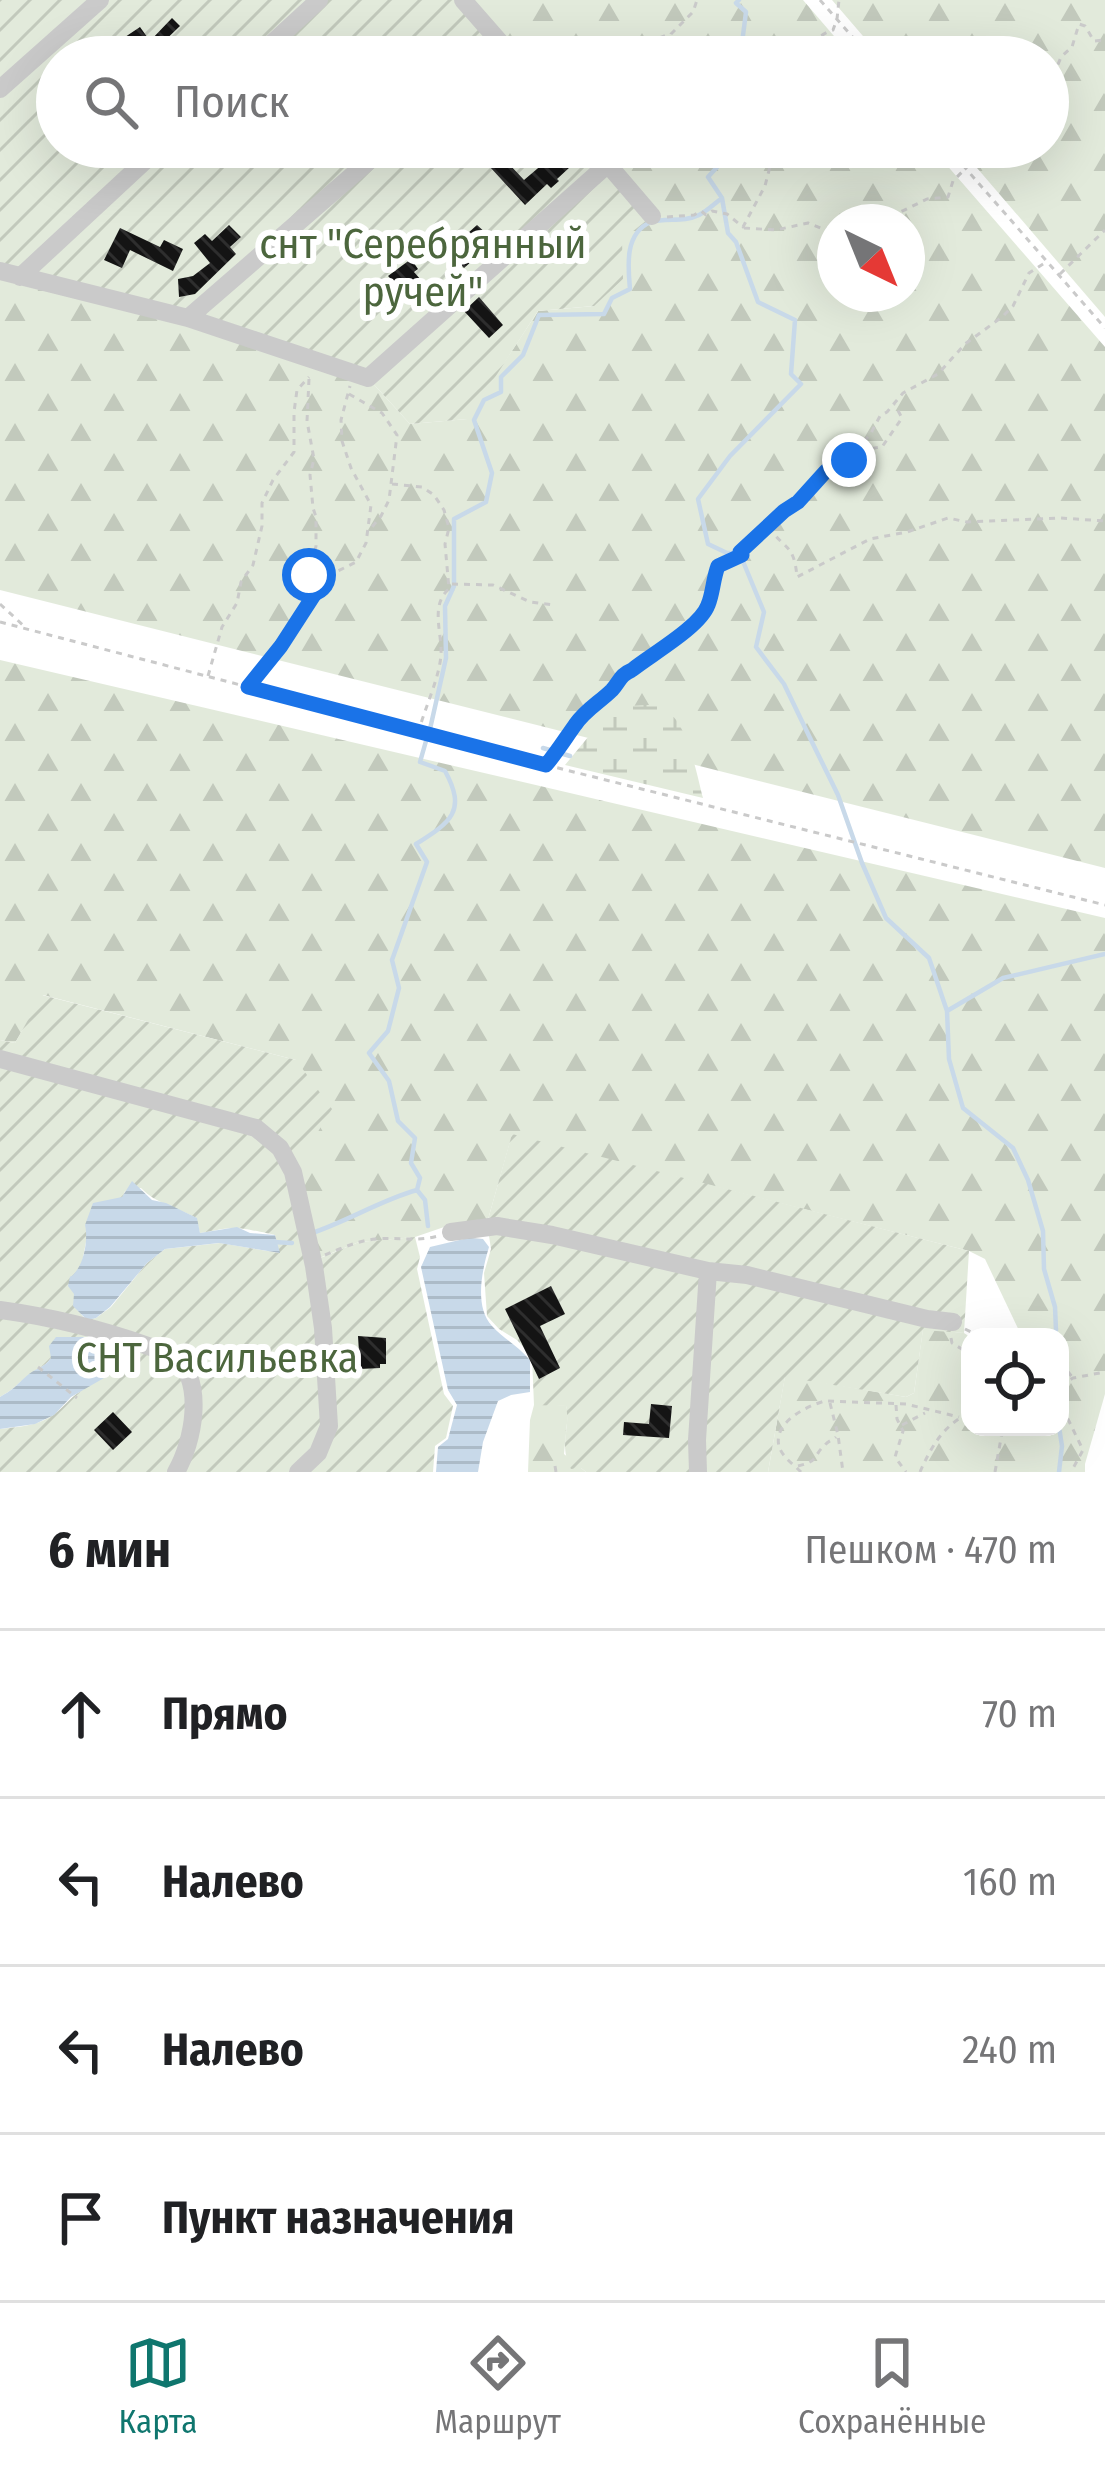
<!DOCTYPE html>
<html lang="ru">
<meta charset="utf-8">
<style>
:root{--surface:#fff;--page:#f6f6f6;--text:#202124;--muted:#757577;--line:#e0e0e0;--accent:#0f766e}
body{margin:0;font-family:"Fira Sans Condensed",sans-serif;background:var(--page);color:var(--text)}
.controls{position:absolute;right:36px;bottom:36px;display:grid;overflow:hidden;border-radius:24px;box-shadow:0 12px 48px #0002}
.controls button{width:108px;height:108px;display:grid;place-items:center;padding:0;border:0;border-bottom:3px solid var(--line);background:var(--surface);color:var(--text);font:60px sans-serif}
.compass{position:absolute;left:817px;top:204px;width:108px;height:108px;border-radius:50%;background:var(--surface);box-shadow:0 12px 48px #0002;rotate:137deg}
.stop{position:absolute;width:36px;height:36px;margin:-27px;border:9px solid #1a73e8;border-radius:50%;background:#fff}
.stop.end{background:#1a73e8;border-color:#fff;box-shadow:0 3px 12px #0008}
.list{margin:0;padding:0;list-style:none}
h2{display:flex;justify-content:space-between;align-items:center;height:156px;margin:0;padding:0 48px;font-size:51px}
h2 small{font-size:39px;font-weight:400;color:var(--muted)}
.list li{display:grid;grid-template-columns:78px 1fr auto;gap:36px;align-items:center;box-sizing:border-box;height:168px;padding:0 48px;border-top:3px solid var(--line)}
.list b{display:block;font-size:45px;white-space:nowrap}
.list em{font-size:39px;font-style:normal;color:var(--muted)}
.icon{flex:none;width:66px;height:66px;fill:none;stroke:currentColor;stroke-width:2;stroke-linecap:round;stroke-linejoin:round}
.map{position:relative;flex:none;width:1105px;height:1472px;overflow:hidden}
.search{position:absolute;background:var(--surface);box-shadow:0 12px 48px #0002;left:36px;right:36px;top:36px;height:132px;display:flex;align-items:center;gap:30px;box-sizing:border-box;padding:0 42px;border-radius:66px;color:var(--muted);font-size:45px}
.sheet{height:828px;background:var(--surface)}
nav{display:flex;justify-content:space-around;align-items:center;box-sizing:border-box;height:168px;border-top:3px solid var(--line);background:var(--surface);font-size:33px;color:var(--muted)}
nav a{display:grid;justify-items:center;gap:6px}
nav .on{color:var(--accent)}
.map>svg:first-child{display:block}
.forest{fill:url(#forest-firs);fill-rule:evenodd}
.wetland{fill:url(#wetland-marsh)}
.garden{fill:url(#garden-furrows);fill-rule:evenodd}
.water{fill:url(#water-rules)}
.lines{fill:none;stroke-linecap:round;stroke-linejoin:round}
.stream{stroke:#c8d9e9;stroke-width:4.5}
.building{fill:url(#building-back-hatch)}
.path{stroke:#cacaca;stroke-width:3;stroke-dasharray:6 6;stroke-linecap:butt}
.minor{stroke:#cacaca;stroke-width:18}
.route{stroke:#1a73e8;stroke-width:15}
.labels{text-anchor:middle;dominant-baseline:central;stroke-width:12;stroke-linejoin:round;paint-order:stroke}
.park-label{font-size:42px;fill:#4c663d;stroke:#fff}
</style>
<div class="map">
<svg width="1105" height="1472" viewBox="0 0 1105 1472">
<defs>
<pattern id="forest-firs" width="22" height="20" patternUnits="userSpaceOnUse" patternTransform="scale(3)"><rect width="22" height="20" fill="#e2eadb"/><path d="M5 1l3.5 6h-7zM16 11l3.5 6h-7z" fill="#c2c9bc"/></pattern>
<pattern id="wetland-marsh" width="20" height="14" patternUnits="userSpaceOnUse" patternTransform="scale(3)"><rect width="20" height="14" fill="#e2eadb"/><path d="M1 5h8M5 5V1M11 12h8M15 12V8" fill="none" stroke="#c2c9bc"/></pattern>
<pattern id="garden-furrows" width="10" height="10" patternUnits="userSpaceOnUse" patternTransform="scale(3)"><rect width="10" height="10" fill="#e2eadb"/><path d="M-1 1l2-2M0 10L10 0M9 11l2-2" fill="none" stroke="#c2c9bc"/></pattern>
<pattern id="water-rules" width="6" height="5" patternUnits="userSpaceOnUse" patternTransform="scale(3)"><rect width="6" height="5" fill="#c8d9e9"/><path d="M0 2.5h6" fill="none" stroke="#acbbc8"/></pattern>
<pattern id="building-back-hatch" width="6" height="6" patternUnits="userSpaceOnUse" patternTransform="scale(3)"><rect width="6" height="6" fill="#141414"/><path d="M-1 5l2 2M0 0l6 6M5-1l2 2" fill="none" stroke="#2e2e2e"/></pattern>
</defs>
<rect width="100%" height="100%" fill="#fff"/>
<!-- forest -->
<path class="forest" d="M 463,0 L 803,0 L 852,57 L 513,57 Z
M 832,0 L 1105,0 L 1105,317 L 959,147 L 1048,147 L 1048,57 L 881,57 Z
M 593,147 L 931,147 L 1105,347 L 1105,868 L 0,590 L 0,271 L 368,378 L 410,424 L 467,419 L 538,311 L 594,306 ZM 835,222 L 907,222 L 907,294 L 835,294 Z
M 0,660 L 1105,918 L 1105,1394 L 1085,1464 L 1085,1472 L 768,1472 L 785,1376 L 906,1397 L 914,1393 L 923,1329 L 964,1333 L 970,1337 L 970,1427 L 1060,1427 L 1060,1337 L 1022,1337 L 985,1259 L 969,1251 L 512,1135 L 487,1223 L 450,1225 L 415,1237 L 359,1242 L 312,1261 L 293,1172 L 296,1060 L 43,995 L 15,1043 L 0,1040 Z
M 548,1404 L 566,1406 L 568,1413 L 564,1454 L 586,1472 L 528,1472 L 530,1420 L 534,1405 Z"/>
<!-- wetland -->
<path class="wetland" d="M 629,706 C 637,706 650,704 658,706 C 687,714 696,773 703,798 L 565,765 L 608,713 Z"/>
<!-- garden -->
<path class="garden" d="M 0,0 L 463,0 L 513,57 L 57,57 L 57,147 L 593,147 L 652,216 L 622,240 L 623,279 L 594,306 L 538,311 L 468,419 L 410,424 L 368,378 L 0,271 Z
M 42,995 L 296,1060 L 332,1109 L 293,1172 L 313,1261 L 359,1242 L 415,1237 L 420,1257 L 417,1269 L 444,1394 L 453,1406 L 446,1438 L 435,1446 L 433,1472 L 0,1472 L 0,1429 C 17,1427 35,1426 50,1417 C 62,1410 69,1398 81,1391 L 51,1358 C 44,1368 38,1367 29,1375 C 17,1384 16,1388 0,1397 L 0,1040 L 15,1043 ZM 141,1188 C 156,1204 177,1207 196,1218 L 200,1233 C 210,1232 222,1228 233,1228 C 240,1227 266,1233 275,1235 L 279,1253 L 220,1243 L 165,1249 L 147,1263 L 111,1307 L 96,1318 L 86,1320 L 74,1306 L 88,1231 L 123,1197 L 125,1191 Z
M 512,1134 L 969,1251 L 964,1333 L 923,1330 L 914,1393 L 906,1397 L 785,1377 L 768,1472 L 586,1472 L 581,1468 L 571,1469 C 558,1443 571,1431 566,1406 L 534,1405 L 532,1357 L 517,1340 L 499,1329 L 487,1316 L 484,1273 L 491,1249 L 487,1223 Z"/>
<!-- water -->
<path class="water" d="M 132,1181 L 152,1200 L 166,1203 L 197,1218 L 200,1233 L 237,1227 L 250,1233 L 275,1235 L 280,1253 L 219,1243 L 165,1249 L 147,1263 L 110,1307 L 96,1318 L 87,1320 L 73,1306 L 74,1294 L 68,1286 C 72,1268 67,1284 77,1270 C 85,1259 88,1237 85,1225 L 93,1203 L 122,1197 Z
M 468,1238 L 483,1239 L 489,1247 C 482,1270 474,1307 492,1326 C 504,1339 517,1345 530,1360 L 530,1392 L 511,1395 L 498,1401 L 483,1442 L 478,1472 L 436,1472 L 438,1447 L 448,1439 L 457,1405 L 448,1390 L 421,1267 L 430,1247 Z
M 56,1337 L 84,1337 L 104,1368 L 104,1378 L 71,1397 L 54,1415 L 35,1424 L 0,1429 L 0,1397 C 16,1388 17,1384 29,1374 C 38,1367 44,1368 51,1358 L 49,1346 Z"/>
<g class="lines">
<!-- stream -->
<path class="stream" d="M 730,57 L 729,51 L 742,43 L 746,12 L 736,3 L 739,0
M 717,147 L 720,164 L 708,177 L 722,198 L 728,233 L 736,242 L 758,302 L 795,320 L 791,374 L 801,384 L 730,456 L 698,499 L 708,544 L 727,553 L 737,553 L 742,559 L 764,612 L 756,647 L 784,684 L 811,740 L 838,795 L 862,863 L 886,918 L 929,958 L 947,1011 L 949,1059 L 963,1108 L 1013,1148 L 1028,1180 L 1043,1231 L 1044,1269 L 1055,1307 L 1056,1330 L 1052,1337
M 430,729 L 446,658 L 445,606 L 454,586 L 454,519 L 486,502 L 492,473 L 474,420 L 484,400 L 501,392 L 501,377 L 523,355 L 539,315 L 604,314 L 612,298 L 630,289 C 628,267 624,233 651,222 C 666,217 683,223 699,215 C 707,211 714,204 722,198
M 426,741 L 420,762 L 445,771 C 467,811 451,822 416,844 L 427,862 L 392,960 L 399,988 L 388,1031 L 369,1053 L 389,1081 L 398,1121 L 415,1138 L 411,1163 L 420,1178 L 417,1190 L 425,1200 L 428,1226
M 543,748 L 570,756
M 947,1011 L 1003,978 L 1105,954
M 312,1233 C 348,1221 381,1200 417,1190
M 273,1242 L 292,1243
M 1059,1427 L 1062,1446 L 1059,1472"/>
</g>
<!-- building -->
<path class="building" d="M 172,18 L 180,26 L 153,52 L 159,57 L 134,57 L 122,39 L 140,27 L 150,41 Z
M 509,147 L 524,147 L 508,163 L 524,180 L 557,152 L 553,147 L 580,147 L 583,155 L 557,179 L 559,181 L 551,188 L 547,184 L 525,205 L 490,167 Z
M 229,225 L 241,237 L 230,247 L 236,254 L 195,294 L 179,297 L 178,279 L 193,276 L 210,263 L 194,243 L 205,234 L 212,241 Z
M 477,225 L 498,244 L 482,258 L 479,255 L 464,268 L 448,251 Z
M 120,228 L 160,247 L 164,240 L 183,249 L 173,271 L 130,250 L 122,268 L 104,260 Z
M 411,259 L 418,269 L 414,272 L 428,288 L 419,296 L 412,288 L 403,297 L 400,295 L 386,307 L 376,296 L 393,281 L 388,276 Z
M 479,297 L 503,325 L 489,338 L 464,311 Z
M 551,1286 L 565,1314 L 540,1326 L 560,1368 L 539,1379 L 505,1309 Z
M 358,1336 L 386,1338 L 386,1364 L 380,1364 L 380,1368 L 360,1369 Z
M 651,1404 L 672,1406 L 669,1438 L 623,1435 L 624,1422 L 649,1424 Z
M 113,1412 L 132,1432 L 113,1450 L 94,1430 Z"/>
<g class="lines">
<!-- path -->
<path class="path" d="M 820,0 L 870,57
M 629,57 L 659,38 L 669,34
M 663,57 L 671,34 L 693,12 L 697,0
M 813,57 C 812,41 819,35 833,30 L 837,19 L 839,0
M 1048,70 L 1057,67 L 1061,57 L 1072,47 L 1079,24 L 1085,26 L 1094,41 L 1105,40
M 947,147 L 1105,328
M 667,217 L 694,215 L 701,211 L 706,215 L 712,211 L 727,214 L 743,227 L 765,186 L 775,147
M 880,222 L 927,199 L 948,197 L 953,181 L 964,170
M 744,228 L 776,230 L 808,223 L 823,229 L 835,229
M 1060,274 L 1105,230
M 309,379 L 307,421 L 314,459 L 310,475 L 313,508 L 316,517 L 316,546 L 309,575 L 314,594
M 349,394 L 382,413 L 397,435 L 389,500 L 381,516 L 372,527
M 860,450 L 882,447 L 902,418 L 895,405
M 392,484 L 422,487 L 434,495 L 444,510 L 449,528 L 445,544 L 449,589 C 430,605 442,632 441,654 C 440,676 425,708 419,730
M 769,527 C 785,551 794,543 797,577 L 870,539 L 907,532 L 948,518 L 967,522 L 1060,518 L 1105,521
M 452,584 L 493,585 L 530,602 L 554,605
M 0,604 L 25,627
M 0,622 L 546,765 L 1105,905
M 208,676 L 222,627 L 237,603 L 241,582 L 253,565 L 262,526 L 262,503 L 273,480 L 294,452 L 294,412 L 297,390 L 309,377
M 251,684 L 281,646 L 320,587 L 336,572 L 356,562 L 366,543 L 371,505 L 351,468 L 342,441 L 341,420 L 350,386
M 546,765 C 557,752 565,739 575,725 C 585,710 600,702 612,690 C 620,681 620,675 632,670 L 702,614 L 708,606 L 718,566 L 742,555 L 740,552 L 784,511 L 798,502 L 826,471 L 850,459 L 871,433 L 880,416 L 887,412 L 903,393 L 938,374 L 965,344 L 1002,317 L 1013,306 L 1029,273 L 1048,261
M 325,1255 C 341,1248 358,1241 375,1239 C 398,1237 415,1242 438,1236
M 965,1329 L 973,1333 L 998,1337
M 951,1338 L 952,1343 L 970,1354
M 1060,1362 L 1073,1378
M 38,1367 L 77,1398
M 1063,1383 L 1067,1417 L 1083,1450 L 1071,1472
M 1060,1385 L 1073,1378 L 1105,1372
M 830,1403 L 838,1435 L 843,1472
M 896,1405 L 897,1419 L 903,1431 L 895,1457 L 906,1472
M 902,1425 L 925,1413
M 555,1466 L 556,1472
M 798,1466 C 820,1461 813,1455 825,1445 C 828,1441 833,1440 836,1437
M 801,1472 C 794,1465 784,1458 780,1449 C 770,1424 806,1406 825,1401 L 906,1404 L 959,1417
M 920,1472 C 931,1447 944,1424 970,1413
M 995,1472 L 1003,1427"/>
<!-- minor -->
<path class="minor" d="M 463,0 L 513,57
M 257,57 L 319,0
M 0,89 L 100,0
M 593,147 L 652,216
M 0,271 L 188,318 L 368,378 L 608,164
M 20,277 L 160,147
M 188,318 L 385,147
M 0,1059 L 256,1128 L 280,1148 L 293,1172 L 314,1266 L 323,1328 L 329,1426 L 318,1453 L 298,1472
M 451,1232 L 497,1226 L 552,1235 L 708,1271 L 747,1275 L 927,1319 L 953,1322
M 0,1310 C 51,1317 100,1329 148,1346 C 156,1349 168,1351 174,1356 C 206,1381 193,1443 176,1472
M 698,1472 L 697,1440 L 708,1271"/>
</g>
<g class="lines">
<!-- route -->
<path class="route" d="M 309,575 L 314,595 L 281,646 L 248,687 L 546,765 C 557,752 565,739 575,725 C 585,710 600,702 612,690 C 620,681 620,675 632,670 C 652,654 700,627 708,605 C 713,593 713,579 718,566 L 742,555 L 740,552 L 784,511 L 798,502 L 826,471 L 849,460"/>
</g>
<g class="labels">
<!-- park labels -->
<g class="park-label">
<text x="423" y="244">снт "Серебрянный<tspan x="423" dy="48">ручей"</tspan></text>
<text x="217" y="1358">СНТ Васильевка</text>
</g>
</g>
</svg>
<div class="controls">
<button><svg class="icon" aria-label="locate" viewBox="0 0 24 24"><circle cx="12" cy="12" r="6"/><path d="M12 2v4M12 18v4M2 12h4M18 12h4"/></svg></button>
</div>
<svg class="compass" viewBox="-18 -18 36 36"><path d="M0-13l5 13h-10z" fill="#e53935"/><path d="M0 13l5-13h-10z" fill="#757577"/></svg>
<div class="stop" style="left:309px;top:575px"></div>
<div class="stop end" style="left:849px;top:460px"></div>
<div class="search"><svg class="icon" aria-label="search" viewBox="0 0 24 24"><circle cx="10" cy="10" r="6"/><path d="M15 15l6 6"/></svg>Поиск</div>
</div>
<section class="sheet">
<h2>6 мин<small>Пешком · 470 m</small></h2>
<ul class="list">
<li><svg class="icon" aria-label="ahead" viewBox="0 0 24 24"><path d="M12 20V5M6 11l6-6 6 6"/></svg><div><b>Прямо</b></div><em>70 m</em></li>
<li><svg class="icon" aria-label="left" viewBox="0 0 24 24"><path d="M17 20v-9H6M10 6l-5 5 5 5"/></svg><div><b>Налево</b></div><em>160 m</em></li>
<li><svg class="icon" aria-label="left" viewBox="0 0 24 24"><path d="M17 20v-9H6M10 6l-5 5 5 5"/></svg><div><b>Налево</b></div><em>240 m</em></li>
<li><svg class="icon" aria-label="arrive" viewBox="0 0 24 24"><path d="M6 21V4h12l-3 4 3 4H6"/></svg><div><b>Пункт назначения</b></div></li>
</ul>
</section>
<nav>
<a class="on"><svg class="icon" aria-label="map" viewBox="0 0 24 24"><path d="M3 6l6-2 6 2 6-2v14l-6 2-6-2-6 2zM9 4v14M15 6v14"/></svg>Карта</a>
<a><svg class="icon" aria-label="directions" viewBox="0 0 24 24"><path d="M12 3l9 9-9 9-9-9zM9 14v-3h6M13 9l2 2-2 2"/></svg>Маршрут</a>
<a><svg class="icon" aria-label="saved" viewBox="0 0 24 24"><path d="M7 4h10v16l-5-4-5 4z"/></svg>Сохранённые</a>
</nav>
